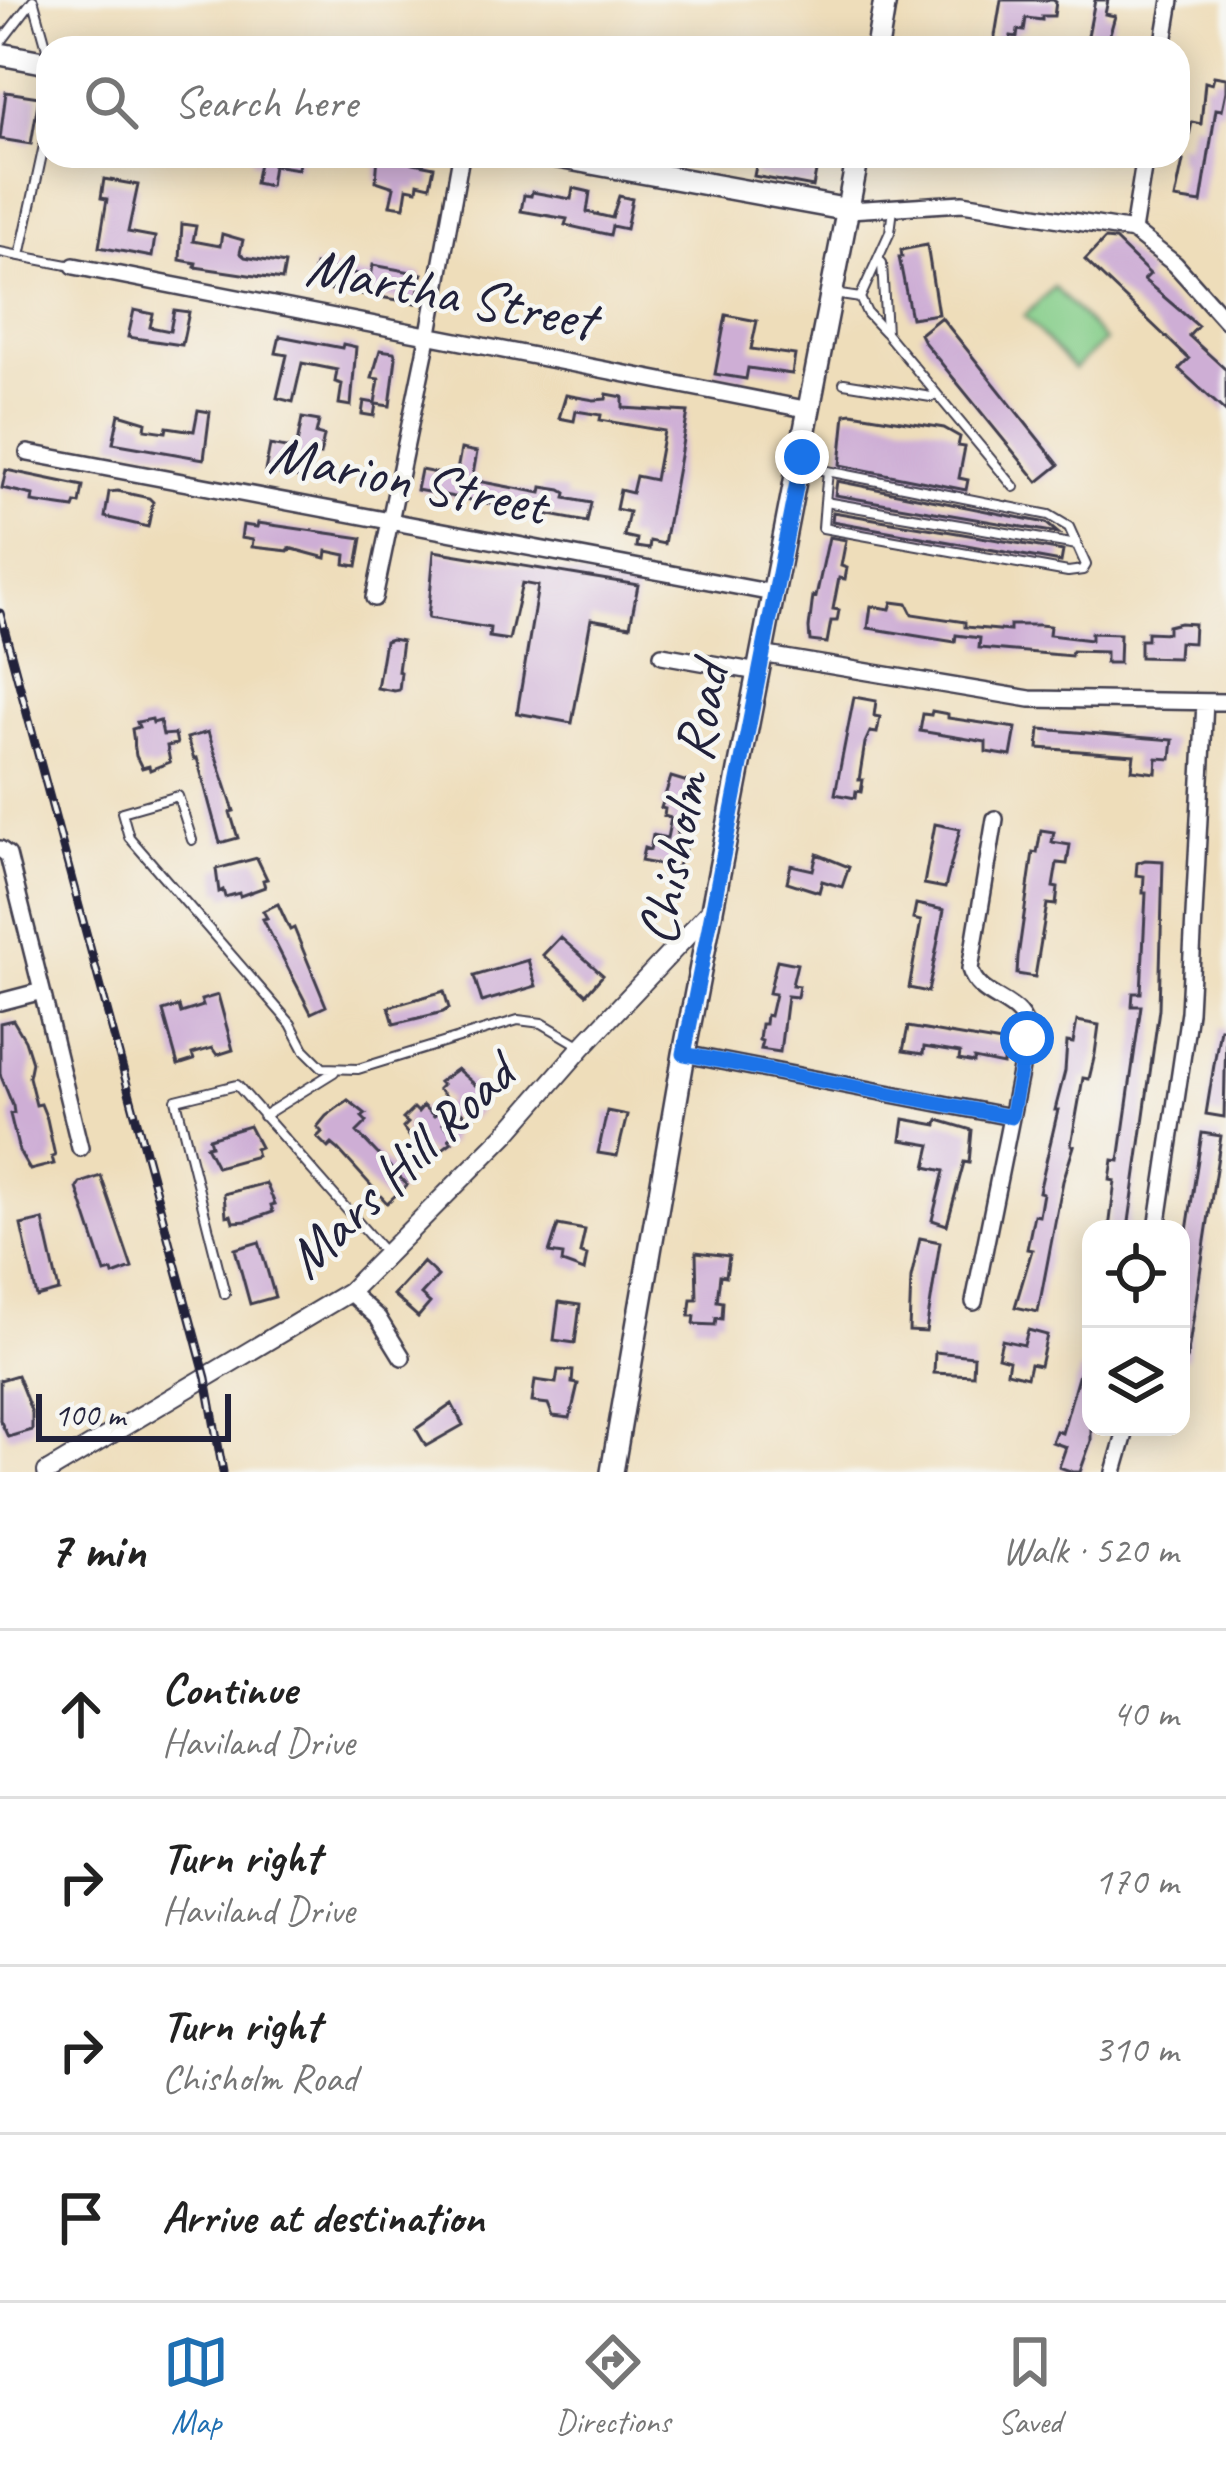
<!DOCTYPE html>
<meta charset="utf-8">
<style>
:root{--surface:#fff;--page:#f2f2f2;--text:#222;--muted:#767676;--line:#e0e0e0;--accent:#1f6fb2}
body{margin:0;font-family:Caveat,sans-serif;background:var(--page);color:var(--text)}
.controls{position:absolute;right:36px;bottom:36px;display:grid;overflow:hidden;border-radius:24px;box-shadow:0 6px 30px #0003}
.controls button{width:108px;height:108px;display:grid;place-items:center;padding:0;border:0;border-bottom:3px solid var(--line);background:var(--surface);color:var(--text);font:60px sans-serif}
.scale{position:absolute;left:36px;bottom:30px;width:195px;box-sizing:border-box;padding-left:12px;border:6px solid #22223b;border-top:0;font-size:33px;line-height:42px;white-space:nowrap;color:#22223b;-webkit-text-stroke:9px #f6f6f2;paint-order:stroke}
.stop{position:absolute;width:36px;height:36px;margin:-27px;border:9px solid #1a73e8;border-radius:50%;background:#fff}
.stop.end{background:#1a73e8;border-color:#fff;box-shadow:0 3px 12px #0008}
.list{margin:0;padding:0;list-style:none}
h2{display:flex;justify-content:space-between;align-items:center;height:156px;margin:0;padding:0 48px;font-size:51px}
h2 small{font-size:39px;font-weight:400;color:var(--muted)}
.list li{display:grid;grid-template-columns:78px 1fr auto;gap:36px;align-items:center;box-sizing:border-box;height:168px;padding:0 48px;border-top:3px solid var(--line)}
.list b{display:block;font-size:45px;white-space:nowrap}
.list p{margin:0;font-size:39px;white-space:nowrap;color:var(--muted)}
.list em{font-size:39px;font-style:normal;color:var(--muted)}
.icon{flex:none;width:66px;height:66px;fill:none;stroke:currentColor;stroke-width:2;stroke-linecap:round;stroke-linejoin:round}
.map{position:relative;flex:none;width:1226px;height:1472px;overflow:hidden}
.search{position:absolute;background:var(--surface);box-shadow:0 6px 30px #0003;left:36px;right:36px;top:36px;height:132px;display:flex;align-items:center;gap:30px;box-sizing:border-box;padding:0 42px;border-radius:36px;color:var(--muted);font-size:45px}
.sheet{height:828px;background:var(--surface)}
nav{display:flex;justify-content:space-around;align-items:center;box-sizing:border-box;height:168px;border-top:3px solid var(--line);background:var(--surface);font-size:33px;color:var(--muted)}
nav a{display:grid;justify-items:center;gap:6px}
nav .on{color:var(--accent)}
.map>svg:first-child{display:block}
.green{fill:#86ce8a;stroke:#547862;stroke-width:3}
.building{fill:#ceaed5}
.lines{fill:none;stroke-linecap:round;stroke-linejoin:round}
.service-casing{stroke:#413e4e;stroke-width:12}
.minor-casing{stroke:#413e4e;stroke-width:20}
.tertiary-casing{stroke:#413e4e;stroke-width:22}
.secondary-casing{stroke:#413e4e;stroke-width:26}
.service{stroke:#fff;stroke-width:8}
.minor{stroke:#fff;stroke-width:15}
.tertiary{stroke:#fff;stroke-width:18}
.secondary{stroke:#fff;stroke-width:21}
.rail-casing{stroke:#22223b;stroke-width:9}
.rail{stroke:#f6f6f2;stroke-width:4.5;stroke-dasharray:14;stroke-linecap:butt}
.route{stroke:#1a73e8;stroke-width:15}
.labels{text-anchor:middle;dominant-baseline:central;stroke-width:9;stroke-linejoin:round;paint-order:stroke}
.street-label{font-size:57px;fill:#22223b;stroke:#f6f6f2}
</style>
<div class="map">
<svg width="1226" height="1472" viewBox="0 0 1226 1472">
<rect width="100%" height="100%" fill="#f6f6f2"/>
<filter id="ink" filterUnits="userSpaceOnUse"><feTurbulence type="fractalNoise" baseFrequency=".00833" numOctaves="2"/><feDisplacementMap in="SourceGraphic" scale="24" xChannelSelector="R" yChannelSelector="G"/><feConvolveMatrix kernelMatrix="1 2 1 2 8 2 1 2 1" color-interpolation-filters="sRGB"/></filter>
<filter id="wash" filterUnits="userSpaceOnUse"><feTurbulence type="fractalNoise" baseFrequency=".004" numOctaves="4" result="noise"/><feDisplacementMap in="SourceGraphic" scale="48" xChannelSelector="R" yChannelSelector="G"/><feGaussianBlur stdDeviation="2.7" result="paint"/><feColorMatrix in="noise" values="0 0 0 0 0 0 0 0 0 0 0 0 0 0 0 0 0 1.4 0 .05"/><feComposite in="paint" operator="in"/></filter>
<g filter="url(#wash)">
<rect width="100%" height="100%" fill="#eeddba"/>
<!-- green -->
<path class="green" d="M 1054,287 L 1105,341 L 1074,369 L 1024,316 Z"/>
<g id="blocks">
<!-- building -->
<path class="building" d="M 1001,0 L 1053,0 L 1056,2 L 1054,16 L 1042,16 L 1042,20 L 1026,18 L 1024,31 L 1018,30 L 1017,37 L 1011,36 L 1008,48 L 993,48 Z
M 1095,0 L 1108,0 L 1105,14 L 1115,16 L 1106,48 L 1086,46 Z
M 1214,76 L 1226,78 L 1226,91 L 1222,110 L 1216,109 L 1201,203 L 1175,199 L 1183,161 L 1178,160 L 1178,144 L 1187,146 L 1192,122 L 1201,124 L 1205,82 L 1212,84 Z
M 6,92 L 39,97 L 31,144 L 0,139 Z
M 252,156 L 300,156 L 298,169 L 273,165 L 270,186 L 255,183 L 259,163 L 252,162 Z
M 378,156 L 434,167 L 430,186 L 418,183 L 417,190 L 407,188 L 404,207 L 390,205 L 394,187 L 376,181 Z
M 758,156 L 819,156 L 813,187 L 754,176 Z
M 104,179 L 138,185 L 128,232 L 155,237 L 152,257 L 99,247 L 107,199 L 101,198 Z
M 573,188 L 590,192 L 587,212 L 612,218 L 619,196 L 632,199 L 626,229 L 612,226 L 610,235 L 565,225 L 567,219 L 521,211 L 524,195 L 531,196 L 532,192 L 571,199 Z
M 182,224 L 196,226 L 193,241 L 220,246 L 222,234 L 243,240 L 240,253 L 245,257 L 285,264 L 282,280 L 195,267 L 196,263 L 180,260 Z
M 1105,239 L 1115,240 L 1150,274 L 1144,280 L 1198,326 L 1189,336 L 1226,370 L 1226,412 L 1179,369 L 1189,359 L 1085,260 Z
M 927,245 L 938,314 L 911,318 L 899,257 L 902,257 L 901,250 Z
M 315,265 L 371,277 L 373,265 L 422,274 L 416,303 L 361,294 L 362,289 L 337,284 L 330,290 L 320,287 L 319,279 L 312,277 Z
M 134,310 L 153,314 L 150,327 L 170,331 L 174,310 L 189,312 L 182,345 L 128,337 Z
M 726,315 L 757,321 L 751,349 L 795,355 L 792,374 L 748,368 L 746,379 L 715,374 Z
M 941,317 L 1059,465 L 1038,482 L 924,342 L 920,334 Z
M 280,336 L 342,348 L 343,344 L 356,347 L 351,406 L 339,404 L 342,384 L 335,382 L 337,370 L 302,363 L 293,402 L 277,398 L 287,355 L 276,353 Z
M 380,350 L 394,352 L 396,358 L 390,406 L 376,404 L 374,416 L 362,414 L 364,401 L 375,403 L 379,379 L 372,378 Z
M 607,394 L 623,397 L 623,408 L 688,412 L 664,544 L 650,541 L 649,549 L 636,547 L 637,539 L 624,536 L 629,512 L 616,509 L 620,490 L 632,493 L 636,476 L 655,480 L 664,431 L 600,420 L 601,415 L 576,411 L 574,421 L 559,418 L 566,395 L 594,400 L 606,399 Z
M 198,410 L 210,412 L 204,459 L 113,443 L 119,414 L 146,422 L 145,429 L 166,432 L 167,427 L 194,431 Z
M 852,413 L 944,428 L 960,437 L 958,446 L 965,447 L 959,478 L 968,480 L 966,490 L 840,465 L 845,414 Z
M 302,418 L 319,421 L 316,434 L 324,436 L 320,455 L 314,454 L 309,480 L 265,471 L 270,445 L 296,450 Z
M 461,449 L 477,452 L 472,480 L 541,493 L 542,487 L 561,490 L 566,493 L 565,498 L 591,503 L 587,522 L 417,490 L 421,470 L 451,476 L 452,470 L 457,471 Z
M 6,470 L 83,486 L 80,504 L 76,503 L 74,508 L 32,502 L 33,495 L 2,488 Z
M 837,481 L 1046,523 L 1058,533 L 835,495 Z
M 117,491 L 149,498 L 153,502 L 148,527 L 105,517 L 109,492 Z
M 833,512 L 1063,551 L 1061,562 L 832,521 Z
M 258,523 L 362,538 L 357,566 L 345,564 L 346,555 L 327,551 L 326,558 L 289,548 L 289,551 L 252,547 L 253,540 L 241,538 L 243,525 L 257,527 Z
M 829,537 L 846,540 L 841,566 L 847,568 L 845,579 L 839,578 L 833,609 L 839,610 L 837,621 L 831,621 L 827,643 L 810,641 L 809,628 L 813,596 L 816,597 Z
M 434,551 L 638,585 L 630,626 L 591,619 L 572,723 L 517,713 L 538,586 L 522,583 L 509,640 L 489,637 L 490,628 L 428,618 Z
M 892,602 L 907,604 L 912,614 L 965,622 L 965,627 L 1010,631 L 1010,625 L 1039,625 L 1050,626 L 1049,635 L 1091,640 L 1091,633 L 1120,634 L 1119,663 L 1106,663 L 1106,652 L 1072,651 L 1071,656 L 979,648 L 980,638 L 956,635 L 955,642 L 868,628 L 871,606 L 890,609 Z
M 1180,623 L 1194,624 L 1193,643 L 1179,642 L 1178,658 L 1140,657 L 1140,640 L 1147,640 L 1147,632 L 1168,633 L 1168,626 Z
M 391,639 L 402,641 L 398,671 L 401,672 L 399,690 L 394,691 L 377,688 L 385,641 Z
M 854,697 L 876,701 L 874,716 L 880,717 L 877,733 L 870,732 L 865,743 L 859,780 L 863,780 L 861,792 L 856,791 L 855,798 L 835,794 Z
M 932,711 L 948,714 L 948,718 L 1016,728 L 1011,756 L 986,752 L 986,742 L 920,731 L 923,714 L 931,715 Z
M 152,719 L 153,723 L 160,721 L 163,735 L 175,734 L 177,744 L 167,746 L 170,762 L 150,770 L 149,766 L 142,768 L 136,756 L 132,729 L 139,727 L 137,722 Z
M 1040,729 L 1173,740 L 1171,759 L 1157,758 L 1156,773 L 1132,770 L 1134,755 L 1038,748 Z
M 208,732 L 234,811 L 230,812 L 238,838 L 220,843 L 197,758 L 194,759 L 187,738 Z
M 671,777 L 691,783 L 680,819 L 676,840 L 685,849 L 677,868 L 641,861 L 644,848 L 650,850 L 653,835 L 667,838 L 671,818 L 664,816 L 665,809 L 661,808 Z
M 935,824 L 960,829 L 945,888 L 924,884 Z
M 1041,830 L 1054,832 L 1052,842 L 1070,845 L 1067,864 L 1057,863 L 1053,887 L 1058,888 L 1056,905 L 1047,904 L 1035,977 L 1017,974 L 1018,957 L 1033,852 L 1037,853 Z
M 817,854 L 849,867 L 842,887 L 822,881 L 819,892 L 787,882 L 791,865 L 813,870 Z
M 257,858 L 267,879 L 263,880 L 265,887 L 240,896 L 239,893 L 225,897 L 223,890 L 219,892 L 216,869 Z
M 1145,860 L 1163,861 L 1159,1009 L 1128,1229 L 1109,1229 L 1115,1181 L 1110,1180 L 1113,1160 L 1119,1161 L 1141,1006 L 1132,1006 L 1133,993 L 1141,993 L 1146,893 L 1143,893 L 1144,876 L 1136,875 L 1137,863 Z
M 278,904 L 290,930 L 294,928 L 326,1006 L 311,1013 L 263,919 L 267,918 L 263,911 Z
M 916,904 L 944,910 L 928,992 L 909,988 L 921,921 L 913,919 Z
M 560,937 L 603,975 L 586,994 L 543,955 Z
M 528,960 L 536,986 L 482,1002 L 474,976 Z
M 777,960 L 797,964 L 792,985 L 799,986 L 797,997 L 787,996 L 780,1052 L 760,1049 L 762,1041 L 759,1040 L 761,1024 L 765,1024 L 766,1015 L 770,1016 L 775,994 L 769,993 Z
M 444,991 L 449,1008 L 443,1012 L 394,1024 L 389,1007 Z
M 218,995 L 233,1050 L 217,1055 L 212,1048 L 192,1054 L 194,1060 L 178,1065 L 163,1011 L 179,1006 L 181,1013 L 203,1006 L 201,1000 Z
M 13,1020 L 25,1040 L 32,1062 L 29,1077 L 36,1105 L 41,1104 L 47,1119 L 55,1156 L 52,1157 L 54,1164 L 30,1170 L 19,1151 L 10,1114 L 14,1113 L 13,1106 L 0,1074 L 0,1023 Z
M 1077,1021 L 1099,1025 L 1095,1054 L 1089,1079 L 1083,1078 L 1071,1145 L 1074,1146 L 1063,1181 L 1038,1312 L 1015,1307 L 1032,1250 L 1027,1249 L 1034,1215 L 1039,1216 L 1043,1193 L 1039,1192 L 1058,1110 L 1055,1110 L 1065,1071 L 1067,1042 L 1073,1043 Z
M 908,1027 L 1007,1044 L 1006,1051 L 1012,1052 L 1010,1063 L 1003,1061 L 1003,1065 L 974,1059 L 974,1063 L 959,1060 L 960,1053 L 924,1047 L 923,1054 L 903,1051 Z
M 1220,1028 L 1226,1029 L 1224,1117 L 1206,1114 Z
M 457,1069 L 488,1096 L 476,1115 L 469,1119 L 458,1109 L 443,1124 L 454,1134 L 449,1139 L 452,1142 L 433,1156 L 412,1140 L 403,1128 L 408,1123 L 403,1119 L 414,1108 L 418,1112 L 423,1106 L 434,1116 L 449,1100 L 438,1089 L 442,1085 L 439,1082 Z
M 348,1100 L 366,1114 L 362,1117 L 367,1122 L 357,1132 L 407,1185 L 387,1203 L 338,1149 L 332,1144 L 328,1148 L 317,1137 L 322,1132 L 317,1127 L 326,1116 Z
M 607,1111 L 627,1115 L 617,1156 L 598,1153 Z
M 904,1119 L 937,1125 L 938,1120 L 972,1130 L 969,1163 L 964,1162 L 947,1225 L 932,1220 L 944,1171 L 926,1167 L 931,1145 L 901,1140 Z
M 249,1126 L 260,1147 L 255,1149 L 257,1156 L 217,1167 L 206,1146 L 211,1145 L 209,1138 Z
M 1202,1133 L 1221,1136 L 1187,1359 L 1181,1359 L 1181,1270 Z
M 101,1176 L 132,1268 L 113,1275 L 112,1271 L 105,1273 L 77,1188 L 80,1183 Z
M 266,1183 L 275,1204 L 271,1205 L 273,1212 L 248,1221 L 233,1222 L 231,1215 L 226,1216 L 224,1194 Z
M 43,1220 L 59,1291 L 37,1297 L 21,1225 Z
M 558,1225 L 585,1230 L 580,1253 L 587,1255 L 584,1271 L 562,1263 L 563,1255 L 549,1253 Z
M 920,1238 L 940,1242 L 926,1332 L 909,1331 L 911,1278 Z
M 259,1242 L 275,1297 L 250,1304 L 235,1249 Z
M 696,1252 L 729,1256 L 726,1276 L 720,1275 L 717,1301 L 723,1302 L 722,1319 L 716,1318 L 715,1325 L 694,1324 L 695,1316 L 689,1316 L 691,1299 L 697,1299 Z
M 423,1262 L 438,1276 L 421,1295 L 430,1303 L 418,1317 L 393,1295 Z
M 559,1302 L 580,1305 L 575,1343 L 554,1340 Z
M 1028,1330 L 1047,1335 L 1040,1366 L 1030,1364 L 1027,1377 L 1007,1372 L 1009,1360 L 998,1357 L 1002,1340 L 1024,1345 Z
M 935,1352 L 974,1356 L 973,1375 L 934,1373 Z
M 558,1370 L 573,1371 L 572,1383 L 578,1384 L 570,1418 L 553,1416 L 548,1404 L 532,1402 L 535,1380 L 556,1383 Z
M 1080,1370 L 1091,1373 L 1091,1441 L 1080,1472 L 1073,1472 L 1059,1467 L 1066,1447 L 1052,1442 L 1056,1431 L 1062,1433 Z
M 17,1375 L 32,1413 L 32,1430 L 8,1437 L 0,1420 L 0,1380 Z
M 452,1404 L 463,1425 L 426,1446 L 416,1429 Z"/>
</g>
</g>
<g filter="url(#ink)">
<use href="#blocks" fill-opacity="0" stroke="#413e4e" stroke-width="3"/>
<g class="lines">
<defs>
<path id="service" d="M 34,2 L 48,52
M 0,43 L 33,0
M 48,127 L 20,256 L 73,266
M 0,252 L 20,256
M 878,259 L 882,263 L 886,333 L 1014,487
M 834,294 L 860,298 L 890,232 L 893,209
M 860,298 L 867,313 L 885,332
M 844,383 L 931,397 L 936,393
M 802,466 L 1049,515 L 1069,527 L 1086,565 L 1083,570 L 1068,572 L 823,528 L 825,502
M 828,471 L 825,502 L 1077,545
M 192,840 L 178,796 L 122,812 L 129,837 L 291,1024 L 304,1049 L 323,1068 L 358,1069 L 518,1020 L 542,1023 L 581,1046
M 263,1116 L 334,1072
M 225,1294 L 176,1100 L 237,1085 L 386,1254"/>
<path id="minor" d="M 1163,48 L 1171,0
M 849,210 L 963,203 L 1133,231 L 1175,264 L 1226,321
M 1133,231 L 1145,156
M 74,266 L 810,410
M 28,453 L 773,593
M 374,598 L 429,333 L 461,156
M 761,654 L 1030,699 L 1226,702
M 662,655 L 758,672
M 0,849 L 8,855 L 42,991 L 0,1002
M 42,991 L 80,1148
M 684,1054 L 1011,1117
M 1157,1229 L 1189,1012 L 1205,702
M 349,1292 L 378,1318 L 402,1357
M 974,1302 L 1027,1038 C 1028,997 980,1004 970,969 L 995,819
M 1114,1472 L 1127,1427"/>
<path id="tertiary" d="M 47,1472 L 349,1292 L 507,1133 L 582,1047 L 712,909"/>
<path id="secondary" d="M 877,48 L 885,0
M 0,54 L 48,63
M 553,156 L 849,210
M 612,1472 L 684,1054 L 858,156"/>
</defs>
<!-- service casing -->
<use href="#service" class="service-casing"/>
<!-- minor casing -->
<use href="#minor" class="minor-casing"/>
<!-- tertiary casing -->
<use href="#tertiary" class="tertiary-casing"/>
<!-- secondary casing -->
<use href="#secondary" class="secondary-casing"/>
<!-- service -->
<use href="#service" class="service"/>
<!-- minor -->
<use href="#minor" class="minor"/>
<!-- tertiary -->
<use href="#tertiary" class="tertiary"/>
<!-- secondary -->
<use href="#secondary" class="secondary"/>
<defs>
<path id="rail" d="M 0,613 L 206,1378 L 223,1472"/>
</defs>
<!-- rail casing -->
<use href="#rail" class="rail-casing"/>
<!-- rail -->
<use href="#rail" class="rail"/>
</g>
</g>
<g class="lines" filter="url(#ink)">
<!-- route -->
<path class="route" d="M 802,457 L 684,1054 L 1011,1117 L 1027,1038"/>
</g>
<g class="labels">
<!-- street labels -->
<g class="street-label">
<text transform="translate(451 293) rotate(11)">Martha Street</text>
<text transform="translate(408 479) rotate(11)">Marion Street</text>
<text transform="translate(683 804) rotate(-79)">Chisholm Road</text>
<text transform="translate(400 1166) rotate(-44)">Mars Hill Road</text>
</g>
</g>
</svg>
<div class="controls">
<button><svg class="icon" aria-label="locate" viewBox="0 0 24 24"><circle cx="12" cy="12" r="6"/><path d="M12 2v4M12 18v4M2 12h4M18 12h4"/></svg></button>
<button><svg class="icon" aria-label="layers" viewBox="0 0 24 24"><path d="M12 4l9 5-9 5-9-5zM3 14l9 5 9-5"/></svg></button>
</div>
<div class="scale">100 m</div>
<div class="stop" style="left:1027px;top:1038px"></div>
<div class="stop end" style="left:802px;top:457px"></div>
<div class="search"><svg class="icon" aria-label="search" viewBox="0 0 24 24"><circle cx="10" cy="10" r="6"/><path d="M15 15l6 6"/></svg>Search here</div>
</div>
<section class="sheet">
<h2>7 min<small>Walk · 520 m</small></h2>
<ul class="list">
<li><svg class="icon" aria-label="ahead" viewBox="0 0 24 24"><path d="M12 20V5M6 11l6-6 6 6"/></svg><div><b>Continue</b><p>Haviland Drive</p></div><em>40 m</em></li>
<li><svg class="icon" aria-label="right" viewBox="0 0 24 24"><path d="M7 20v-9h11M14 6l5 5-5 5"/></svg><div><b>Turn right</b><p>Haviland Drive</p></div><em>170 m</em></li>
<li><svg class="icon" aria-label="right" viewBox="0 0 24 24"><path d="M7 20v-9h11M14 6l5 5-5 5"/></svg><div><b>Turn right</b><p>Chisholm Road</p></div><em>310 m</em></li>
<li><svg class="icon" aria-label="arrive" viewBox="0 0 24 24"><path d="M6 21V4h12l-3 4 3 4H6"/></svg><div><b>Arrive at destination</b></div></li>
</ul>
</section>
<nav>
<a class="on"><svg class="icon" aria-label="map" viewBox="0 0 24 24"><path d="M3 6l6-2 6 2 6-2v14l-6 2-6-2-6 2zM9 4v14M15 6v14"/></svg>Map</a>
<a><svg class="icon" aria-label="directions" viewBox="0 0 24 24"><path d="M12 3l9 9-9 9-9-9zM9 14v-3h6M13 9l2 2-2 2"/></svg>Directions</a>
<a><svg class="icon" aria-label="saved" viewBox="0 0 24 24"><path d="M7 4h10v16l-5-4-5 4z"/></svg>Saved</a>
</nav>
